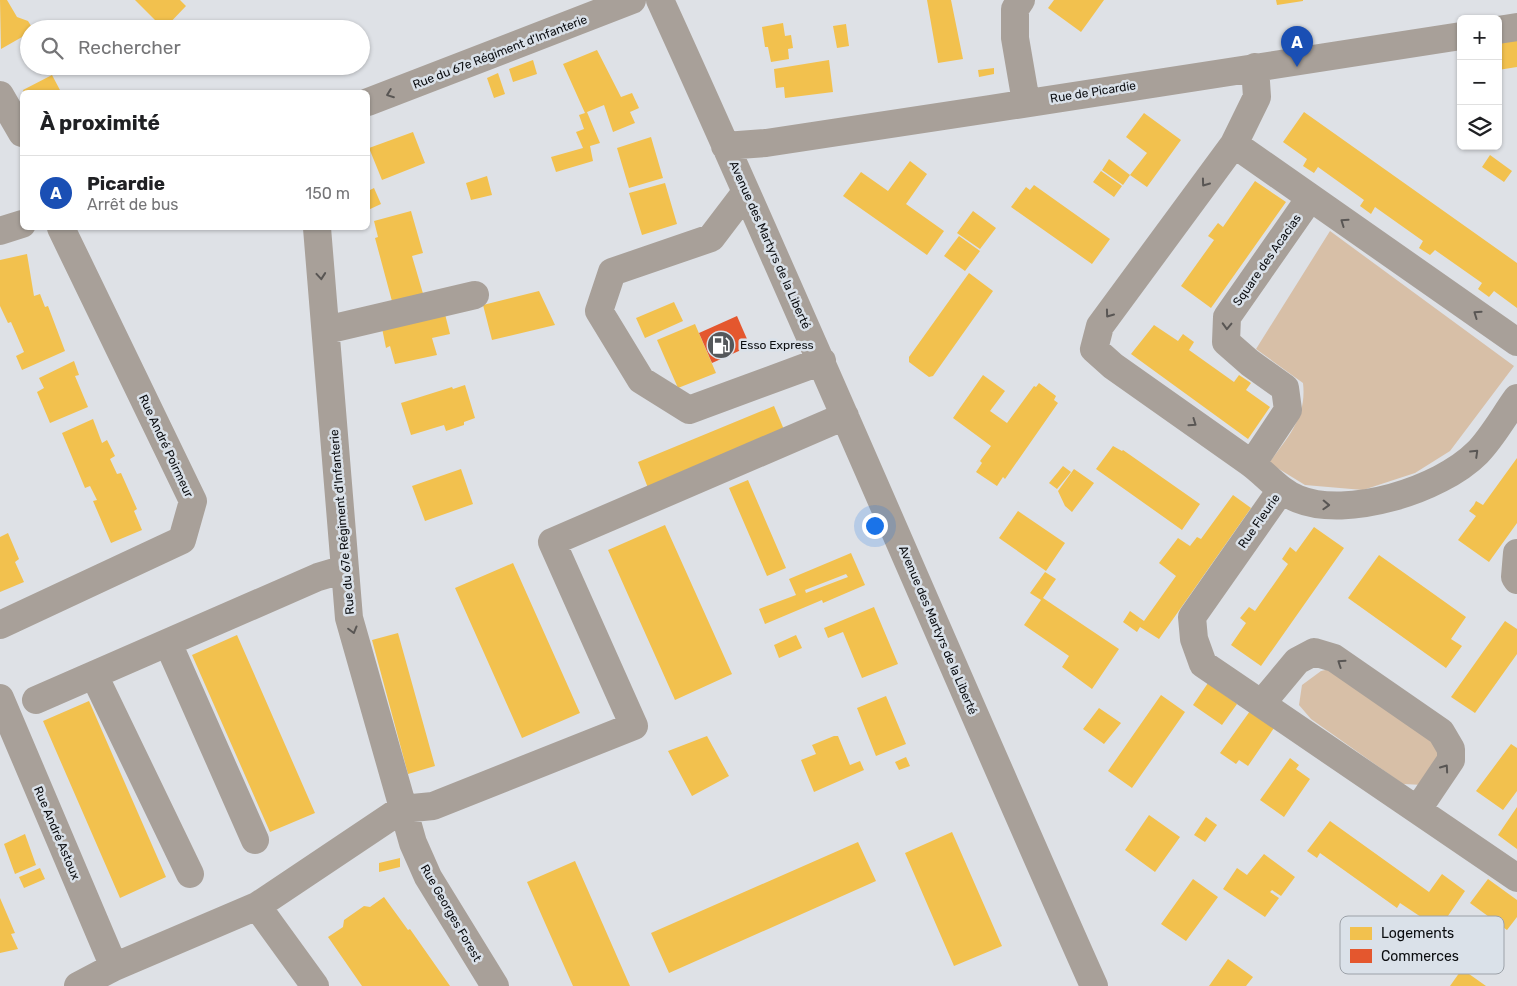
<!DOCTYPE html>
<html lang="fr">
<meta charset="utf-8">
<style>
:root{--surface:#fff;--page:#f2f2f2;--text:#202124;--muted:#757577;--line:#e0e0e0;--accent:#2563eb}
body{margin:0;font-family:Rubik,sans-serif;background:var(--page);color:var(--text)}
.controls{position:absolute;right:15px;top:15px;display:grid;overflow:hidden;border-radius:8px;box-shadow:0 1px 4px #0004}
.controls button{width:45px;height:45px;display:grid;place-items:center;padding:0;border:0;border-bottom:1px solid var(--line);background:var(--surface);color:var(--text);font:25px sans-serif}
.you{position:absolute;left:874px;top:525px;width:18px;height:18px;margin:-12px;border:4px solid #fff;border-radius:50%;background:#1a73e8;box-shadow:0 0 0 8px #1a73e833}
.badge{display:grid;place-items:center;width:32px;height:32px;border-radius:50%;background:var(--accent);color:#fff;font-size:16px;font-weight:700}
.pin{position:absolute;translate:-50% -41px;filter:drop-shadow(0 1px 2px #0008)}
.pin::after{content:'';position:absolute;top:26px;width:18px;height:15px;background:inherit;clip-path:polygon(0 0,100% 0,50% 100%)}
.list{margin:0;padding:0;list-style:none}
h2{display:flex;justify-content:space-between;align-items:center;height:65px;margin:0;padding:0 20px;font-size:21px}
h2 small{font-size:16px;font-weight:400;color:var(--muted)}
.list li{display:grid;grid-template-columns:32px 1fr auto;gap:15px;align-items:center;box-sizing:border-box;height:75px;padding:0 20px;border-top:1px solid var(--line)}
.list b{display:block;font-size:19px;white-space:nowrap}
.list p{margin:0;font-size:16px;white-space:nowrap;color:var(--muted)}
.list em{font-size:16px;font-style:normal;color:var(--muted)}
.icon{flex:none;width:28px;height:28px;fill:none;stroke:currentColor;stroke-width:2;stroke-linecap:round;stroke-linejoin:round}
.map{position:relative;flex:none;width:1517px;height:986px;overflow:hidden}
.search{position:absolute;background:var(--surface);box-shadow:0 1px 4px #0004;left:20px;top:20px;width:350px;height:55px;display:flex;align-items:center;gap:12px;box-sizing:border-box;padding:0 18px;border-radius:28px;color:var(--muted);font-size:19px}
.panel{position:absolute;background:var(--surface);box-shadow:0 1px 4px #0004;left:20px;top:90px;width:350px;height:140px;border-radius:8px}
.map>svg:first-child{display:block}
.green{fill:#d7bfa7}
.homes{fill:#f2c14e;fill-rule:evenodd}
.shops{fill:#e4572e}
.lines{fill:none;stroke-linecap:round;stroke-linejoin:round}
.minor{stroke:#a8a099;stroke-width:28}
.oneway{stroke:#595654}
.labels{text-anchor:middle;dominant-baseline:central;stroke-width:5;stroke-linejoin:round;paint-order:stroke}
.street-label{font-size:12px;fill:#0a0c0f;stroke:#dae1e9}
.poi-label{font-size:12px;fill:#0a0c0f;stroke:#dae1e9;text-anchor:start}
.key{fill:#dae1e9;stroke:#9ca1a8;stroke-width:1}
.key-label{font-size:14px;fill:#0a0c0f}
</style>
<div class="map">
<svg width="1517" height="986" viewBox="0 0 1517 986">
<rect width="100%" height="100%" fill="#dee1e6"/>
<!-- green -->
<path class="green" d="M 1330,231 L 1514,366 L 1450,451 L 1415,473 L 1363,490 L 1305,485 L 1269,463 C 1288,437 1307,417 1303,383 L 1256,349 Z
M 1334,668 L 1442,749 L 1424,785 L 1403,784 L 1311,719 L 1299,705 L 1302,685 L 1321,671 Z"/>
<!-- homes -->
<path class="homes" d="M 0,0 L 7,0 L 17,17 L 28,21 L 33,29 L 29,29 L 29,33 L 1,49 Z
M 135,0 L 180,0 L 186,6 L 164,29 Z
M 927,0 L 951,0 L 963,59 L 938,63 Z
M 1054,0 L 1104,0 L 1081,32 L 1048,8 Z
M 1276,0 L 1303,0 L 1303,1 L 1277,5 Z
M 783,23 L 785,36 L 791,35 L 793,48 L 788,49 L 789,59 L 771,62 L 768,47 L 765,47 L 762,27 Z
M 846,24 L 849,46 L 837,48 L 833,26 Z
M 1498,39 L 1517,39 L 1517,67 L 1498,70 Z
M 597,50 L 621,97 L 632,93 L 639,108 L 630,112 L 635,123 L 613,132 L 604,105 L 587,112 L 600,143 L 590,146 L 593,161 L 556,172 L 551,157 L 583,148 L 576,132 L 584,129 L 579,115 L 585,113 L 563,64 Z
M 533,60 L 537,74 L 513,82 L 509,69 Z
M 829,60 L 833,92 L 785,98 L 784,87 L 776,88 L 774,69 Z
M 994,68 L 994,74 L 979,77 L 978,70 Z
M 498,73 L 505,94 L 494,98 L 487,78 Z
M 52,75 L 61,92 L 24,92 L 23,90 Z
M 1304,112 L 1517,263 L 1517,308 L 1494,291 L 1489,297 L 1478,289 L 1482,283 L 1435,250 L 1430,255 L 1419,248 L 1423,241 L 1375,207 L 1371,214 L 1360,206 L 1364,200 L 1318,167 L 1314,173 L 1303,166 L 1307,159 L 1283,142 Z
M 1144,113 L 1181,140 L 1147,187 L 1130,175 L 1147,153 L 1126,137 Z
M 413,132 L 425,163 L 382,180 L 369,148 Z
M 651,137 L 663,178 L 629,188 L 617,148 Z
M 1490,155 L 1512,171 L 1504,182 L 1482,167 Z
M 1109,159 L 1130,175 L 1123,185 L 1102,170 Z
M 910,161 L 927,174 L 906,204 L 944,231 L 927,255 L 843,196 L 861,172 L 888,191 Z
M 1101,171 L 1122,186 L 1114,197 L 1093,182 Z
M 487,176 L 492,195 L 471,200 L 466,183 Z
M 1255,181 L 1286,202 L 1211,308 L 1181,286 L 1214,240 L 1208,236 L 1218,223 L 1223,227 Z
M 665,183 L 677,224 L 642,235 L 629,193 Z
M 1034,185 L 1110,239 L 1092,264 L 1011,207 L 1026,187 L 1030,190 Z
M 374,188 L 381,204 L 368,210 L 368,191 Z
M 411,211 L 423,253 L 412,256 L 424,297 L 393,305 L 375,238 L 378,237 L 374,221 Z
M 973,211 L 996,228 L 980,249 L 957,233 Z
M 959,236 L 980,251 L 965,271 L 944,256 Z
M 27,254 L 34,296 L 40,294 L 45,307 L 48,306 L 65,351 L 22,370 L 16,356 L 24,352 L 11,322 L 8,323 L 0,306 L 0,260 Z
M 969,273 L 993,291 L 933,376 L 929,377 L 909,362 L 909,357 Z
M 539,291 L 555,325 L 492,340 L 483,305 Z
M 674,302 L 683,321 L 645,338 L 636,318 Z
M 445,314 L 450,334 L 432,338 L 437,355 L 395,364 L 390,346 L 386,348 L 382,328 Z
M 695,324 L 716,373 L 678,388 L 657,340 Z
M 1154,325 L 1178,341 L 1183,334 L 1194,342 L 1189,350 L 1234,382 L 1239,375 L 1251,383 L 1246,390 L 1270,407 L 1248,439 L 1131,354 Z
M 74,361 L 79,375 L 75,376 L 88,407 L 50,423 L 37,392 L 44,388 L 39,378 Z
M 983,375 L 1005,391 L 990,411 L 1007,423 L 1034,386 L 1036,387 L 1039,383 L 1056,396 L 1054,400 L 1058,403 L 1005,479 L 1003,477 L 997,486 L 976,472 L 982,463 L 980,461 L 991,446 L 953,418 Z
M 465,385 L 475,418 L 464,422 L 464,425 L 446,431 L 444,425 L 411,435 L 401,403 L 452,387 L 453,389 Z
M 774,406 L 785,432 L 648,488 L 638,462 Z
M 93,419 L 102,443 L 107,440 L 115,456 L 110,459 L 117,474 L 121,473 L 137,509 L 134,511 L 142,530 L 111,543 L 93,501 L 97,500 L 90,486 L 85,488 L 62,433 Z
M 1113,446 L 1122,451 L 1123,450 L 1200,504 L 1182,530 L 1096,469 Z
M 1517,458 L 1517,523 L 1489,562 L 1458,540 L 1476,516 L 1469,511 L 1474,505 L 1476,501 L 1483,505 Z
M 1063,466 L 1071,472 L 1057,489 L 1049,483 Z
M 461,469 L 473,504 L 425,521 L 412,486 Z
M 1074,469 L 1094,483 L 1072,512 L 1065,506 L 1058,491 Z
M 748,480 L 786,568 L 767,576 L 729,488 Z
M 1233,495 L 1251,508 L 1159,639 L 1140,627 L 1137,632 L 1123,622 L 1130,611 L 1144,621 L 1176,576 L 1159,563 L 1178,538 L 1190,546 L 1197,537 L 1201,539 Z
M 1018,511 L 1065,543 L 1046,571 L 999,538 Z
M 665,525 L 732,674 L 675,700 L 608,550 Z
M 1314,527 L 1344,548 L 1261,666 L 1231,645 L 1246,623 L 1240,618 L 1249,607 L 1255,611 L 1288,564 L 1282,559 L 1290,547 L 1296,552 Z
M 8,533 L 19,559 L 15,562 L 24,582 L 0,592 L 0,537 Z
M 851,553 L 865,585 L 823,603 L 822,600 L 765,624 L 759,609 L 796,595 L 789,579 ZM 846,574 L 848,577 L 806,593 L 805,590 Z
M 1379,555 L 1466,617 L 1451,639 L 1462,646 L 1446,668 L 1348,598 Z
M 513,563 L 580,713 L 522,738 L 455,588 Z
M 1045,572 L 1056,579 L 1043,598 L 1119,649 L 1092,689 L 1062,667 L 1069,656 L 1024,625 L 1041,600 L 1030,593 Z
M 874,607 L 898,664 L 862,678 L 843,632 L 828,638 L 824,628 Z
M 1505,621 L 1517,629 L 1517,654 L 1475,713 L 1451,697 Z
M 398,633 L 435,766 L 408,774 L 372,640 Z
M 237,635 L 315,813 L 270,832 L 192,655 Z
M 796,635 L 802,648 L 779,658 L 774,645 Z
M 1208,683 L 1237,704 L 1222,725 L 1193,705 Z
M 1161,695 L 1185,712 L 1132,788 L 1108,771 Z
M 886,696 L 906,744 L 876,756 L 857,708 Z
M 89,701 L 166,877 L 120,898 L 43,721 Z
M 1099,708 L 1121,723 L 1104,744 L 1083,729 Z
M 1250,711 L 1274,728 L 1248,766 L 1239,760 L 1236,764 L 1220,753 Z
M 707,736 L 729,776 L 692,796 L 668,751 Z
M 834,736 L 838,736 L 850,765 L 860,761 L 864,770 L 814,792 L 801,760 L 816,754 L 812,745 Z
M 1511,744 L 1517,748 L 1517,791 L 1503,810 L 1476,791 Z
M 906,757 L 910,766 L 899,770 L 895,762 Z
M 1290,758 L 1299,765 L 1296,769 L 1310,779 L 1284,817 L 1260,800 Z
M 1517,807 L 1517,849 L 1498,835 Z
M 1149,815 L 1180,837 L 1155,872 L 1125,850 Z
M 1206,817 L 1217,825 L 1205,842 L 1194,835 Z
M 1330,821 L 1429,892 L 1442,874 L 1465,891 L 1439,929 L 1400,903 L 1397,908 L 1320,853 L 1317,858 L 1307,851 Z
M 952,832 L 1002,946 L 954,966 L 905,853 Z
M 25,834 L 36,865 L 15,874 L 4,844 Z
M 858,842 L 876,881 L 669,973 L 651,933 Z
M 1264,854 L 1295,877 L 1281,896 L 1272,890 L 1270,892 L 1279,898 L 1265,917 L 1223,889 L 1237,868 L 1247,875 Z
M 400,858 L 400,867 L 379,872 L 379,863 Z
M 575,861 L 630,986 L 573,986 L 545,923 L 527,882 Z
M 40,868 L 45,879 L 24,888 L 19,877 Z
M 1193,879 L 1218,897 L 1186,941 L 1161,924 Z
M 1488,879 L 1517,900 L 1517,917 L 1507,930 L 1470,903 Z
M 384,897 L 408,930 L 410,929 L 450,986 L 362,986 L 328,937 L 343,927 L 344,920 L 364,906 L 370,907 Z
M 0,898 L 15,933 L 11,934 L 18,949 L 0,953 Z
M 1228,959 L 1253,977 L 1246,986 L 1209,986 Z
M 1462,969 L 1486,986 L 1450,986 Z"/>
<!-- shops -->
<path class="shops" d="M 737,316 L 750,346 L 712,363 L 699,333 Z"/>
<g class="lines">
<!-- minor -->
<path class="minor" d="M 660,0 C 809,327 948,658 1094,986
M 1021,0 L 1015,9 L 1015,38 L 1026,102
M 1498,30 L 1517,27
M 1255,67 L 1257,97 L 1234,144 L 1100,326 L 1094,349 L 1113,366 C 1158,398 1204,430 1249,462 C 1266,474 1278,491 1298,499 C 1347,519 1440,490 1477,453 C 1492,438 1504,416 1517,398
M 0,95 L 22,133
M 368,102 L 632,0
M 1234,144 L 1517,342
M 725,146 L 766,143 L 990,109 L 1461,36
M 746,192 L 711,238 L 612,272 L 599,311 L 641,380 L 689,410 L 822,361
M 317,228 L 349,618 L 413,843 L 428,877 L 495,986
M 0,231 L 22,224
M 326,330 L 475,295
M 1252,464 L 1288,410 L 1285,388 L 1250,363 L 1226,342 L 1227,317 L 1310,198
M 1281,490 L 1192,617 L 1194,639 L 1203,664 L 1517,878
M 1517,553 L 1515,577 L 1517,580
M 0,625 L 182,540 L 193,501 L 61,228
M 168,643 L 255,840
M 94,675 L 190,874
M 0,698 L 114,967
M 36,700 L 318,577 L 345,569
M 1262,703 L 1297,661 L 1314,652 L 1334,658 L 1441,732 L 1451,749 L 1451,760 L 1418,809
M 257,906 L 315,986
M 78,986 L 114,967 L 257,906 L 402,809 L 433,806 L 634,726 L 552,542 L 845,416"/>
</g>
<!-- one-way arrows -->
<defs><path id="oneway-chevron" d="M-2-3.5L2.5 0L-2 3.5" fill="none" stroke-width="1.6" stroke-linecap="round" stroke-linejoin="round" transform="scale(1.25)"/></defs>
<g class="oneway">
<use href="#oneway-chevron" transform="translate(390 94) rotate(159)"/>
<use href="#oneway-chevron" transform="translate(1205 183) rotate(126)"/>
<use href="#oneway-chevron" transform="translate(1344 222) rotate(-145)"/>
<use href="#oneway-chevron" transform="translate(321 276) rotate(85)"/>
<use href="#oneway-chevron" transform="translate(1109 314) rotate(126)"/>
<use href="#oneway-chevron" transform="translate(1477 314) rotate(-145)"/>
<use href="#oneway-chevron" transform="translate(1227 326) rotate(92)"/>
<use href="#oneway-chevron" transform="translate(1193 423) rotate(35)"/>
<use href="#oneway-chevron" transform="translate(1475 453) rotate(-44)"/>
<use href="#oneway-chevron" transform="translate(1326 505) rotate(2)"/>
<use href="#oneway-chevron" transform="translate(353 630) rotate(75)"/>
<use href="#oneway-chevron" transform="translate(1341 663) rotate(-146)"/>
<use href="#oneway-chevron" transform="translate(1445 768) rotate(-55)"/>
</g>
<!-- icons -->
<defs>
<symbol id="fuel-disc" viewBox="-11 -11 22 22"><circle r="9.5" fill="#54575a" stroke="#dae1e9"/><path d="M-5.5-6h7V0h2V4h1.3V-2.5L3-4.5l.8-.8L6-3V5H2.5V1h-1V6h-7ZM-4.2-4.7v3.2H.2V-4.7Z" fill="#fff"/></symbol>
</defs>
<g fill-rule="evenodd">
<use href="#fuel-disc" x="705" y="329" width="32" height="32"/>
</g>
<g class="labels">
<!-- street labels -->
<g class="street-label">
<text transform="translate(500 52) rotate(-21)">Rue du 67e Régiment d'Infanterie</text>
<text transform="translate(1093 92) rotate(-9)">Rue de Picardie</text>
<text transform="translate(770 245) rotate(66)">Avenue des Martyrs de la Liberté</text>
<text transform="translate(1267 260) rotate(-55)">Square des Acacias</text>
<text transform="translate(166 446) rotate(65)">Rue André Poirmeur</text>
<text transform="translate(1259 521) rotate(-55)">Rue Fleurie</text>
<text transform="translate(342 522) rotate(-95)">Rue du 67e Régiment d'Infanterie</text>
<text transform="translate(938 630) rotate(67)">Avenue des Martyrs de la Liberté</text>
<text transform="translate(57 833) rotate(67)">Rue André Astoux</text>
<text transform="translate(451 913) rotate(60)">Rue Georges Forest</text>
</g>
<!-- poi labels -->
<g class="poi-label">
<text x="740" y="345">Esso Express</text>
</g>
</g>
<!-- legend -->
<rect x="1340" y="916" width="164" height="58" rx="8" class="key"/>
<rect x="1350" y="927" width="22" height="13" fill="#f2c14e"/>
<rect x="1350" y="949" width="22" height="14" fill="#e4572e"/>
<g class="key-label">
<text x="1381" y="938">Logements</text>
<text x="1381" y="961">Commerces</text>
</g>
</svg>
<div class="controls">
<button>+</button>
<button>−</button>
<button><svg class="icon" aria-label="layers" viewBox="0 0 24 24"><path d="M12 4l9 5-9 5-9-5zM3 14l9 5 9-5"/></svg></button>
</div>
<div class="you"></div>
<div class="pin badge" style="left:1297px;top:67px;background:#1a4fb4">A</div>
<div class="search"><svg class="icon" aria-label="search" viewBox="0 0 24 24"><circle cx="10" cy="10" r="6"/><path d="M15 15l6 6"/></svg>Rechercher</div>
<section class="panel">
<h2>À proximité<small></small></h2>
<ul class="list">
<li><span class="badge" style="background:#1a4fb4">A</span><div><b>Picardie</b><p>Arrêt de bus</p></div><em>150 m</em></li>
</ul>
</section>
</div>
